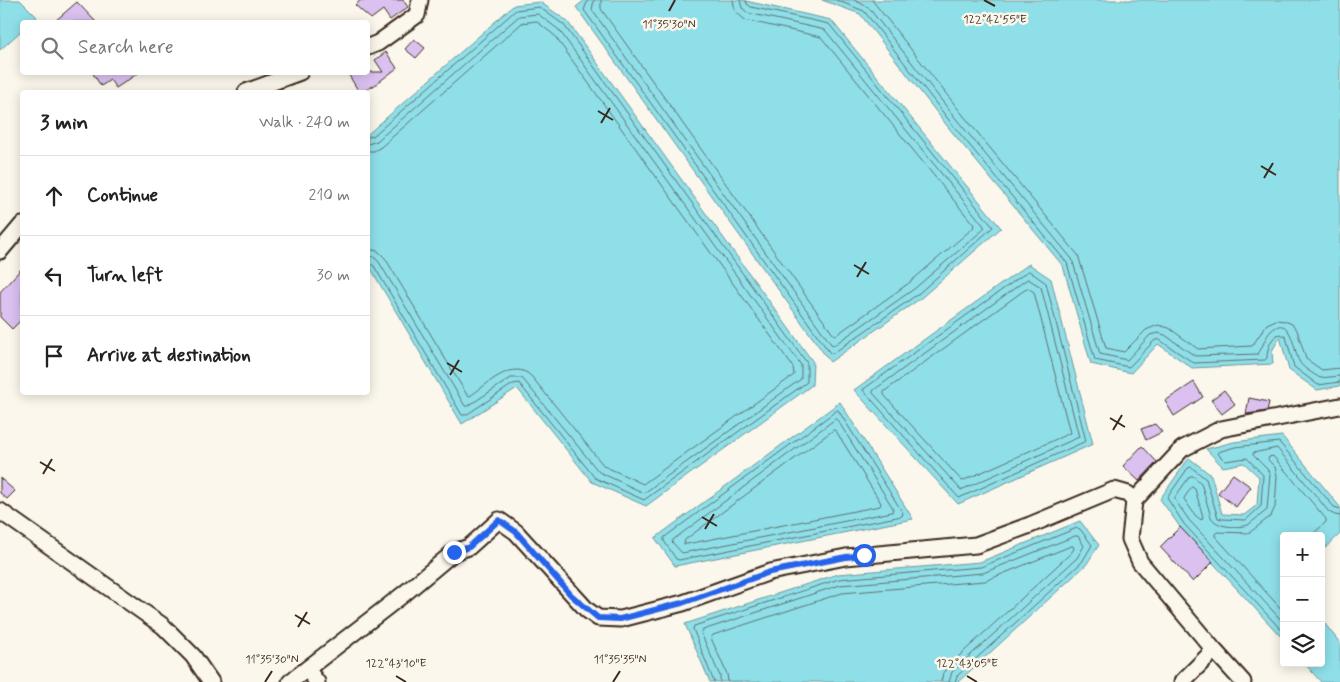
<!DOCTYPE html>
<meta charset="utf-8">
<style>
:root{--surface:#fff;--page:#f6f6f6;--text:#222;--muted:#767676;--line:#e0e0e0}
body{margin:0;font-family:Mynerve,sans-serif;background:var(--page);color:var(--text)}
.controls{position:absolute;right:15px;bottom:15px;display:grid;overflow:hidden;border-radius:5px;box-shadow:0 2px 12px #0003}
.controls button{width:45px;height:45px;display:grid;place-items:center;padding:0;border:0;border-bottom:1px solid var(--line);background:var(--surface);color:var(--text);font:25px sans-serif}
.stop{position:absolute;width:15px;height:15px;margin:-11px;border:4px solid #2563eb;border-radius:50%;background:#fff}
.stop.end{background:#2563eb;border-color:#fff;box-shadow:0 1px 5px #0008}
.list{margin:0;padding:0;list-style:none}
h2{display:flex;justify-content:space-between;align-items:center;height:65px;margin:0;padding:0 20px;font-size:21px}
h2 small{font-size:16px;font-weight:400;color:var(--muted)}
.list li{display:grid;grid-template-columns:32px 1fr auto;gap:15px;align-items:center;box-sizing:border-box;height:80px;padding:0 20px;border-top:1px solid var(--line)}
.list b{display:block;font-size:19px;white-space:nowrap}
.list em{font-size:16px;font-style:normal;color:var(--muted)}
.icon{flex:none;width:28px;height:28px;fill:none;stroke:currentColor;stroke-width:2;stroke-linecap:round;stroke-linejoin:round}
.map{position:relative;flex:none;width:1340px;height:682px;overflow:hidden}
.search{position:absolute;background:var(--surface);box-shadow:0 2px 12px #0003;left:20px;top:20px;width:350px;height:55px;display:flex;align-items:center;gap:12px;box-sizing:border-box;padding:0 18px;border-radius:5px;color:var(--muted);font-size:19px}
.panel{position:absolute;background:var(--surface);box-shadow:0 2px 12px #0003;left:20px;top:90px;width:350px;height:305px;border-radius:5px}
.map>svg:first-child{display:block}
.water{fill:#8fdfe9;stroke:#6d9798}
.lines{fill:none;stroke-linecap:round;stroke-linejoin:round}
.shore{stroke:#5d726f;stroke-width:1}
.building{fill:#dac1f0;stroke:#3b2a1e}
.minor-casing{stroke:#3b2a1e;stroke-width:19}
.minor{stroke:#fbf7ec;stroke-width:15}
.route{stroke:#2563eb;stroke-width:6}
.ticks{fill:none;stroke:#3b2a1e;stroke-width:2}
.ticks-label{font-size:12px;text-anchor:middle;fill:#3b2a1e;stroke:#fbf7ec;stroke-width:5;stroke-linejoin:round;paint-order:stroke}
</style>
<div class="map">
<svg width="1340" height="682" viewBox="0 0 1340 682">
<rect width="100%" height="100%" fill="#fbf7ec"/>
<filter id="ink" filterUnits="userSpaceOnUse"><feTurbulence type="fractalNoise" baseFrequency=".02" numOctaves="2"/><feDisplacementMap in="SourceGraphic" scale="10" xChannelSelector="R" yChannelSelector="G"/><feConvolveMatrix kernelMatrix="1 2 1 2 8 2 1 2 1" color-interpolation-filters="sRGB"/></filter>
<g filter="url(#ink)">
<!-- water -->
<path class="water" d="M 0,0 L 20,0 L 37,17 L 31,22 L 22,22 L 22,30 L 0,50 Z
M 585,0 L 741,0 L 831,20 L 1001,228 L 921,298 L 830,362 L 576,7 Z
M 822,0 L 1340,0 L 1340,386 L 1317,390 L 1289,370 L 1280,337 L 1272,351 L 1273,364 L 1192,368 L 1158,344 L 1131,373 L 1091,364 L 1063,266 L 948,127 L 860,14 Z
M 540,2 L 567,21 L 813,362 L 812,385 L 646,506 L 592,482 L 517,388 L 462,424 L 368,264 L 368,134 L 514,5 Z
M 1029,264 L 1051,279 L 1093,444 L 958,504 L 854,390 Z
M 840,402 L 913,519 L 675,566 L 655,538 Z
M 1282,436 L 1340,507 L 1340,534 L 1321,552 L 1321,536 L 1284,536 L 1284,640 L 1180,527 L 1160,499 L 1189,458 L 1211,475 L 1222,514 L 1244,515 L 1257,505 L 1259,477 L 1244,463 L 1223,467 L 1206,449 L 1234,442 Z
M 1080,521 L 1099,545 L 1086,565 L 958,682 L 710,682 L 685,624 L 838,574 L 980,562 Z
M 1321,619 L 1340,643 L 1340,682 L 1321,682 L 1304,663 L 1321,663 Z"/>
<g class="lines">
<!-- shore -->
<path class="shore" d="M 588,0 L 584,10 L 830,353 L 832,354 L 918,294 L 993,227 L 829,24 L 751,7 L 747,4 L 746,0
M 594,0 L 592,10 L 831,344 L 834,345 L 914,289 L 984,229 L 984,226 L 825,30 L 748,13 L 742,8 L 740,0
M 601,0 L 601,9 L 833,334 L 836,335 L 909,283 L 973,228 L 974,225 L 821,37 L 745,20 L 735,11 L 733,0
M 836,0 L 864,11 L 952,124 L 1067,263 L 1095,360 L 1129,367 L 1154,341 L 1158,339 L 1194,363 L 1265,360 L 1267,358 C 1267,349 1271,336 1280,334 L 1286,337 L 1294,367 L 1318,385 L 1340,382
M 854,0 L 868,7 L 957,120 L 1072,259 L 1100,354 L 1127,360 L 1150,335 L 1158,333 L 1165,335 L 1195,356 L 1258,354 C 1263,347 1265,336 1272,330 C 1291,313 1294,352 1299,361 C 1302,368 1314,374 1320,378 L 1340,376
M 872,0 L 963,115 L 1078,255 L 1106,348 L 1124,352 L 1146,330 L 1158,325 L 1169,328 L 1198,349 L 1252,346 L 1267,324 L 1276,320 L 1285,321 L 1292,324 L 1297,330 L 1306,359 L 1322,370 L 1340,368
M 368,137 L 373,136 L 516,10 L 539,7 L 564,25 L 807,363 L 807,382 L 644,500 L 595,478 L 519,383 L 513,384 L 466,415 L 462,415 L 374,266 L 368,263
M 368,144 L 377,141 L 519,16 L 538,14 L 559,30 L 801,365 L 801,379 L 644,493 L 599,472 L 522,378 L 511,378 L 468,406 L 465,406 L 379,262 L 374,257 L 368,256
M 368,151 L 374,151 L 381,147 L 522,23 L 536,21 L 554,35 L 793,367 L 794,375 L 643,484 L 604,466 L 532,377 C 513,357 487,385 470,396 L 467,395 L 385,258 L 378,251 L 368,249
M 1029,271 L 1046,283 L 1086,441 L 959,498 L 863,390 Z
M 1028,279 L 1041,287 L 1079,437 L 961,490 L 873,393 L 873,391 Z
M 1028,288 L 1034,292 L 1070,433 L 962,481 L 884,395 L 884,392 Z
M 838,410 L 903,513 L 902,516 L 679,560 L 676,559 L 664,541 L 664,538 Z
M 836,419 L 838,421 L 893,508 L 892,512 L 682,553 L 672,542 L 673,540 Z
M 834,430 L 836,431 L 881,503 L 880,506 L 687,544 L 684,544 L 685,540 Z
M 1192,487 L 1195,489 L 1203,517 L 1201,520 L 1195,515 L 1184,499 Z
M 1284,612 L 1215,536 L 1215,534 L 1217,532 L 1249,533 L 1271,516 L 1275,507 L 1277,476 L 1275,467 L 1268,460 L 1269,457 L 1273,456 L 1326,519 L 1326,522 L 1311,536
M 1284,623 L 1189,520 L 1175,500 L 1175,497 L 1190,476 L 1193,476 L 1201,483 L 1211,517 C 1217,528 1237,528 1248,525 L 1267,510 L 1270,474 L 1267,469 L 1253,455 L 1253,453 L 1277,448 L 1329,512 L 1335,515 L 1340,516
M 1284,633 L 1184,524 L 1167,498 L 1188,468 L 1191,467 L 1206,479 L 1218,518 L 1222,519 L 1246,520 L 1261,506 L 1263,475 L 1247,458 L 1225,461 L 1219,455 L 1218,452 L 1235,447 L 1279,442 L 1334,507 L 1340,509
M 714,682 L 693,629 L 694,626 L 839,579 L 981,567 L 1077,528 L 1080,529 L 1092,545 L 1082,562 L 957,676 L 955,682
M 720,682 L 720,676 L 701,633 L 703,630 L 840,585 L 983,573 L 1075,536 L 1078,536 L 1084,546 L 1077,558 L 952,672 L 949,682
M 728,682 L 727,674 L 711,638 L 713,635 L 842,593 L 985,581 L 1071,546 L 1073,546 L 1074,549 L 1071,553 L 947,667 L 943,673 L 941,682"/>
</g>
<!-- building -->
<path class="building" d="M 361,0 L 403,0 L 408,7 L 390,20 L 383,10 L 371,19 L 355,5 Z
M 77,2 L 96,22 L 54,22 Z
M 414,39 L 425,48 L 416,58 L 405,49 Z
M 386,52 L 397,68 L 375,85 L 362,92 L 359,92 L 347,72 L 383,72 L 375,60 Z
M 92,72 L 140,72 L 116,88 L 110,80 L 101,86 Z
M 22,268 L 22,319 L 12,329 L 0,317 L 0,292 Z
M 1194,382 L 1203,397 L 1174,416 L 1165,401 Z
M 1224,390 L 1235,404 L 1222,414 L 1211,400 Z
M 1249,398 L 1269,402 L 1267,411 L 1246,414 Z
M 1155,424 L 1162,432 L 1146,440 L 1141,429 Z
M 1142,446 L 1157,462 L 1139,481 L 1123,466 Z
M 1233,474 L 1251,487 L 1236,507 L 1218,493 Z
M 0,478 L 15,491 L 7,499 L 0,493 Z
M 1180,527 L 1213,562 L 1193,582 L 1160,547 Z"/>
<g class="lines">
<defs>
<path id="minor" d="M 368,47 L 378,43 L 417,15 L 420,0
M 246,92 L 300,72
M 0,251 L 22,225
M 0,511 L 163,626 L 193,656 L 211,682
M 1214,650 L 1140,562 L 1130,539 L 1134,501 L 1182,449 L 1221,429 L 1340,406
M 307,669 L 317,682
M 290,682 L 405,593 L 454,552 L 469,547 L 499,520 L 516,532 L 587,610 L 598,618 L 621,619 L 683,603 L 770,572 L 846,557 L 976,545 L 1030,525 L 1114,490 L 1128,494 L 1134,501
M 1182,682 L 1214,650 L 1243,682"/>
</defs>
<!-- minor casing -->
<use href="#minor" class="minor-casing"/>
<!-- minor -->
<use href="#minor" class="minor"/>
</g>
</g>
<g class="lines" filter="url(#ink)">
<!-- route -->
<path class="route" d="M 454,552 L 469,547 L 499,520 L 516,532 L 571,595 L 598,618 L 620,619 L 682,603 L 770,572 L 846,557 L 864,555"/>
</g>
<!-- ticks -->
<path class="ticks" d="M 984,0 L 995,6M 669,11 L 675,0M 598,111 L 613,120M 601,123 L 610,108M 1261,166 L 1276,175M 1264,178 L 1273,163M 854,265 L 869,274M 857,277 L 866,262M 447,363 L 462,372M 450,375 L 459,360M 1110,418 L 1125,427M 1113,430 L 1122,415M 40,462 L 55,471M 43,474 L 52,459M 702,517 L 717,526M 705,529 L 714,514M 295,615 L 310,624M 298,627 L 307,612M 396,676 L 406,682M 967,676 L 977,682M 265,682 L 272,671M 613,682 L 620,671"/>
<g class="ticks-label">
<text x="995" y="23">122°42'55"E</text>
<text x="669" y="28">11°35'30"N</text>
<text x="272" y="663">11°35'30"N</text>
<text x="620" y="663">11°35'35"N</text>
<text x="396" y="667">122°43'10"E</text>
<text x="967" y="667">122°43'05"E</text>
</g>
</svg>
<div class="controls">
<button>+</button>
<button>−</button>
<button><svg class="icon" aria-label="layers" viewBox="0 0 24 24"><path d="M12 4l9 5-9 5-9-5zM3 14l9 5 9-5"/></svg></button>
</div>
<div class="stop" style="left:864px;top:555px"></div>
<div class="stop end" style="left:454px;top:552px"></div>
<div class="search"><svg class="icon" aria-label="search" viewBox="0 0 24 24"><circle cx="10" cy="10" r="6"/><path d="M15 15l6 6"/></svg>Search here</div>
<section class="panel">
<h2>3 min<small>Walk · 240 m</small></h2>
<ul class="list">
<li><svg class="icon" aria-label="ahead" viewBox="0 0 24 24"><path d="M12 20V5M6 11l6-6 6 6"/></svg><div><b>Continue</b></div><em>210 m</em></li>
<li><svg class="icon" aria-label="left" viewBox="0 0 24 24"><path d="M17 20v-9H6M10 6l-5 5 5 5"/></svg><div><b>Turn left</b></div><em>30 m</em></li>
<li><svg class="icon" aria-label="arrive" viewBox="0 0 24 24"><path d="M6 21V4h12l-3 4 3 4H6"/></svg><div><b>Arrive at destination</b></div></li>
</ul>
</section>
</div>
